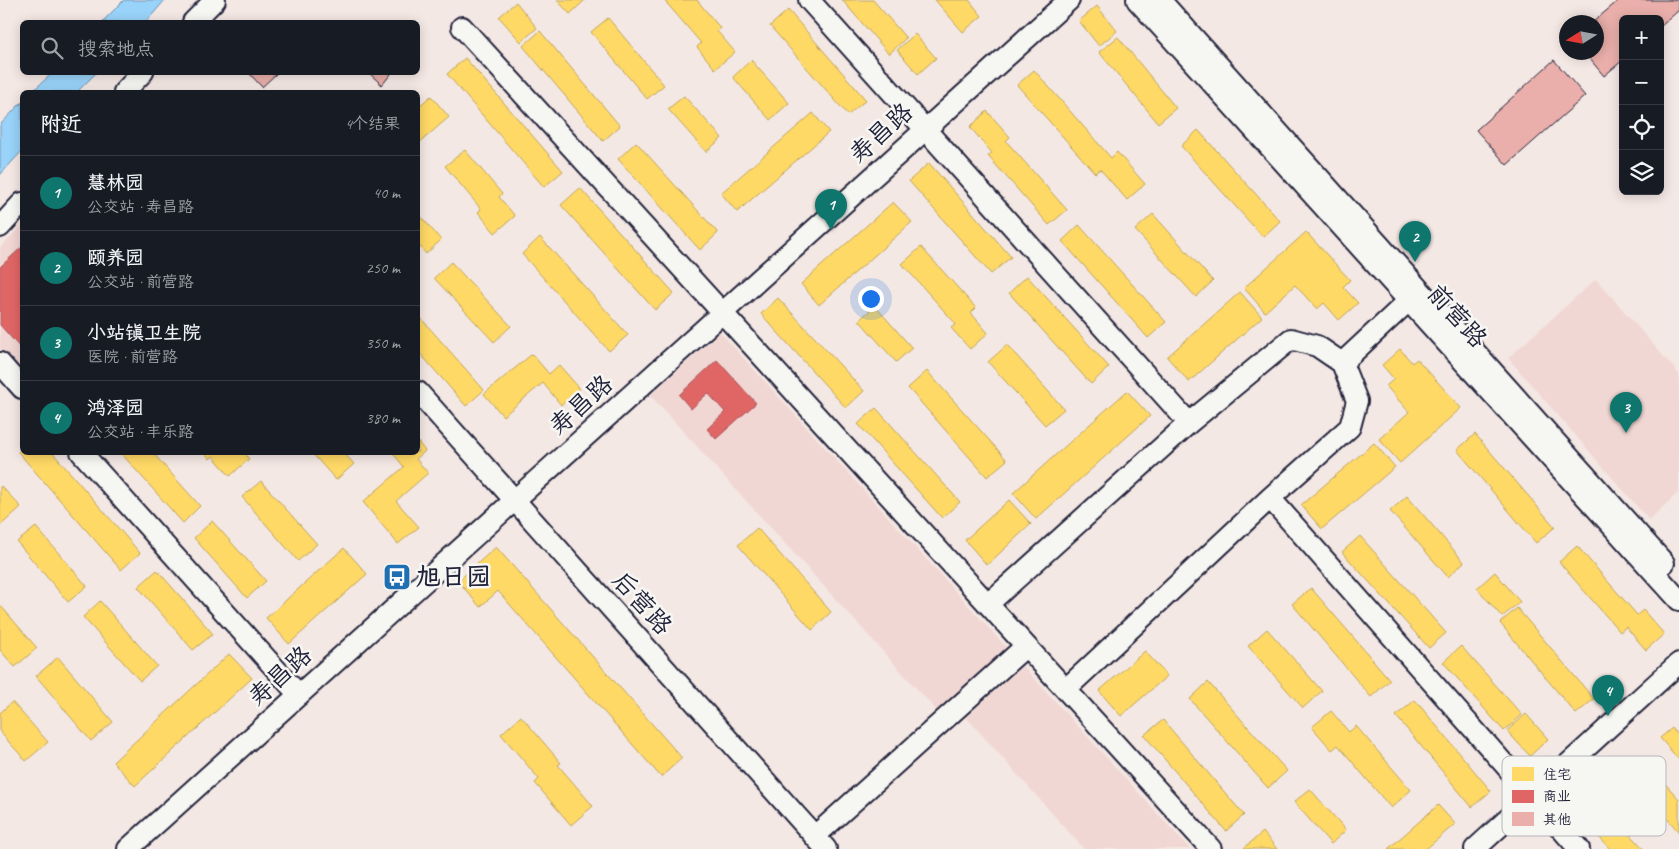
<!DOCTYPE html>
<html lang="zh">
<meta charset="utf-8">
<style>
:root{--surface:#171b24;--page:#242831;--text:#f1f3f6;--muted:#9ea1a6;--line:#363941;--accent:#0f766e}
body{margin:0;font-family:Caveat,"LXGW WenKai TC",sans-serif;background:var(--page);color:var(--text)}
.controls{position:absolute;right:15px;top:15px;display:grid;overflow:hidden;border-radius:8px;box-shadow:0 2px 12px #0003}
.controls button{width:45px;height:45px;display:grid;place-items:center;padding:0;border:0;border-bottom:1px solid var(--line);background:var(--surface);color:var(--text);font:25px sans-serif}
.compass{position:absolute;left:1559px;top:15px;width:45px;height:45px;border-radius:50%;background:var(--surface);box-shadow:0 2px 12px #0003;rotate:259deg}
.you{position:absolute;left:870px;top:298px;width:18px;height:18px;margin:-12px;border:4px solid #fff;border-radius:50%;background:#1a73e8;box-shadow:0 0 0 8px #1a73e833}
.badge{display:grid;place-items:center;width:32px;height:32px;border-radius:50%;background:var(--accent);color:#fff;font-size:16px;font-weight:700}
.pin{position:absolute;translate:-50% -41px;filter:drop-shadow(0 1px 2px #0008)}
.pin::after{content:'';position:absolute;top:26px;width:18px;height:15px;background:inherit;clip-path:polygon(0 0,100% 0,50% 100%)}
.list{margin:0;padding:0;list-style:none}
h2{display:flex;justify-content:space-between;align-items:center;height:65px;margin:0;padding:0 20px;font-size:21px}
h2 small{font-size:16px;font-weight:400;color:var(--muted)}
.list li{display:grid;grid-template-columns:32px 1fr auto;gap:15px;align-items:center;box-sizing:border-box;height:75px;padding:0 20px;border-top:1px solid var(--line)}
.list b{display:block;font-size:19px;white-space:nowrap}
.list p{margin:0;font-size:16px;white-space:nowrap;color:var(--muted)}
.list em{font-size:16px;font-style:normal;color:var(--muted)}
.icon{flex:none;width:28px;height:28px;fill:none;stroke:currentColor;stroke-width:2;stroke-linecap:round;stroke-linejoin:round}
.map{position:relative;flex:none;width:1679px;height:849px;overflow:hidden}
.search{position:absolute;background:var(--surface);box-shadow:0 2px 12px #0003;left:20px;top:20px;width:400px;height:55px;display:flex;align-items:center;gap:12px;box-sizing:border-box;padding:0 18px;border-radius:8px;color:var(--muted);font-size:19px}
.panel{position:absolute;background:var(--surface);box-shadow:0 2px 12px #0003;left:20px;top:90px;width:400px;height:365px;border-radius:8px}
.map>svg:first-child{display:block}
.built{fill:#f1d7d3}
.water{fill:#99d3f9;stroke:#698cad}
.homes{fill:#ffd966;stroke:#bda259}
.shops{fill:#e06666;stroke:#a75259}
.building{fill:#eaafaa;stroke:#22223b}
.lines{fill:none;stroke-linecap:round;stroke-linejoin:round}
.minor-casing{stroke:#22223b;stroke-width:24}
.minor{stroke:#f6f6f2;stroke-width:20}
.labels{text-anchor:middle;dominant-baseline:central;stroke-width:5;stroke-linejoin:round;paint-order:stroke}
.street-label{font-size:25px;fill:#22223b;stroke:#f6f6f2}
.poi-label{font-size:25px;font-weight:bold;fill:#22223b;stroke:#f6f6f2;text-anchor:start}
.key{fill:#f6f6f2;stroke:#b6b6bb;stroke-width:1}
.key-label{font-size:14px;fill:#22223b}
</style>
<div class="map">
<svg width="1679" height="849" viewBox="0 0 1679 849">
<rect width="100%" height="100%" fill="#f4e8e4"/>
<filter id="ink" filterUnits="userSpaceOnUse"><feTurbulence type="fractalNoise" baseFrequency=".02" numOctaves="2"/><feDisplacementMap in="SourceGraphic" scale="10" xChannelSelector="R" yChannelSelector="G"/><feConvolveMatrix kernelMatrix="1 2 1 2 8 2 1 2 1" color-interpolation-filters="sRGB"/></filter>
<g filter="url(#ink)">
<!-- built -->
<path class="built" d="M 22,225 L 22,374 L 0,349 L 0,248 Z
M 1596,279 L 1679,374 L 1679,492 L 1649,520 L 1508,358 Z
M 720,332 L 1007,648 L 937,711 L 650,395 Z
M 1023,666 L 1190,849 L 1084,849 L 966,717 Z"/>
<!-- water -->
<path class="water" d="M 124,0 L 165,0 L 146,22 L 102,22 Z
M 52,73 L 52,72 L 96,73 L 77,92 L 32,92 Z
M 22,102 L 22,151 L 0,175 L 0,125 Z"/>
<!-- homes -->
<path class="homes" d="M 557,0 L 585,0 L 570,14 Z
M 664,0 L 697,0 L 720,28 L 717,31 L 735,52 L 715,69 L 697,47 L 701,43 Z
M 842,0 L 873,0 L 906,38 L 889,54 Z
M 935,0 L 969,0 L 982,16 L 963,32 Z
M 516,2 L 537,28 L 521,42 L 499,17 Z
M 1097,6 L 1117,31 L 1099,46 L 1079,21 Z
M 788,10 L 866,100 L 848,115 L 770,26 Z
M 608,18 L 664,85 L 647,99 L 591,32 Z
M 540,31 L 620,126 L 603,141 L 523,46 Z
M 915,34 L 936,58 L 918,74 L 897,50 Z
M 1118,37 L 1176,108 L 1158,123 L 1099,52 Z
M 465,58 L 563,171 L 544,187 L 447,74 Z
M 751,60 L 789,103 L 770,120 L 733,77 Z
M 1034,70 L 1111,158 L 1117,152 L 1145,184 L 1127,200 L 1100,169 L 1095,173 L 1017,85 Z
M 431,96 L 449,117 L 418,144 L 418,107 Z
M 684,96 L 722,138 L 706,152 L 668,109 Z
M 987,111 L 1010,137 L 1006,141 L 1067,210 L 1049,225 L 988,156 L 992,153 L 970,127 Z
M 813,113 L 829,132 L 737,212 L 721,193 Z
M 1198,130 L 1280,221 L 1263,237 L 1181,146 Z
M 636,142 L 718,233 L 700,250 L 618,159 Z
M 465,150 L 502,194 L 499,197 L 515,216 L 495,233 L 478,212 L 481,209 L 445,166 Z
M 929,163 L 1011,257 L 991,274 L 909,181 Z
M 580,188 L 674,293 L 655,310 L 561,205 Z
M 893,202 L 912,222 L 819,305 L 801,284 Z
M 418,213 L 441,240 L 426,254 L 418,244 Z
M 1153,214 L 1213,281 L 1196,297 L 1135,230 Z
M 1079,225 L 1166,322 L 1148,338 L 1062,241 Z
M 1306,232 L 1350,280 L 1343,287 L 1358,303 L 1339,320 L 1324,303 L 1317,309 L 1295,285 L 1265,312 L 1244,288 Z
M 540,237 L 628,335 L 609,351 L 522,254 Z
M 921,247 L 976,308 L 971,313 L 988,333 L 970,349 L 951,328 L 956,324 L 902,264 Z
M 451,262 L 511,326 L 494,342 L 434,278 Z
M 1027,276 L 1109,367 L 1091,384 L 1009,293 Z
M 1240,292 L 1262,317 L 1189,382 L 1167,357 Z
M 778,298 L 864,391 L 846,408 L 761,314 Z
M 875,306 L 912,348 L 896,362 L 859,320 Z
M 418,315 L 484,390 L 466,406 L 418,351 Z
M 1007,345 L 1064,409 L 1045,425 L 988,362 Z
M 1400,349 L 1412,363 L 1417,359 L 1461,408 L 1400,463 L 1379,439 L 1409,412 L 1386,386 L 1394,379 L 1382,365 Z
M 532,354 L 549,374 L 559,365 L 580,389 L 561,405 L 543,383 L 503,416 L 484,394 Z
M 927,371 L 1007,460 L 987,477 L 908,388 Z
M 1127,391 L 1150,416 L 1036,519 L 1013,493 Z
M 876,408 L 960,502 L 942,518 L 858,424 Z
M 1475,434 L 1555,527 L 1536,543 L 1457,450 Z
M 418,442 L 425,451 L 416,459 L 428,473 L 396,501 L 419,527 L 398,544 L 363,502 L 404,467 L 392,452 L 418,452 Z
M 1374,443 L 1395,467 L 1322,529 L 1301,505 Z
M 22,448 L 22,452 L 52,452 L 140,553 L 121,570 L 18,452 Z
M 120,452 L 152,452 L 200,506 L 183,523 Z
M 204,452 L 244,452 L 249,459 L 230,476 L 213,456 L 210,459 Z
M 311,452 L 343,452 L 354,464 L 336,480 Z
M 261,481 L 317,544 L 298,561 L 242,497 Z
M 1,486 L 21,507 L 0,526 L 0,487 Z
M 1407,496 L 1464,562 L 1448,577 L 1390,511 Z
M 1009,500 L 1031,524 L 987,565 L 965,540 Z
M 212,521 L 266,581 L 247,598 L 194,538 Z
M 36,527 L 87,586 L 68,602 L 17,542 Z
M 757,528 L 831,612 L 812,630 L 738,545 Z
M 1360,536 L 1446,633 L 1429,648 L 1342,552 Z
M 1577,546 L 1637,615 L 1643,610 L 1664,634 L 1646,650 L 1626,627 L 1620,632 L 1559,562 Z
M 496,547 L 682,758 L 661,777 L 498,591 L 480,607 L 458,581 Z
M 344,548 L 367,574 L 289,644 L 266,618 Z
M 157,570 L 213,634 L 193,650 L 138,587 Z
M 1495,572 L 1520,602 L 1502,617 L 1477,588 Z
M 1311,588 L 1390,680 L 1371,697 L 1292,604 Z
M 100,601 L 157,666 L 140,681 L 83,617 Z
M 0,605 L 37,648 L 15,667 L 0,650 Z
M 1517,608 L 1594,699 L 1576,714 L 1500,623 Z
M 1267,629 L 1322,691 L 1303,708 L 1248,646 Z
M 1461,646 L 1522,715 L 1504,731 L 1443,662 Z
M 1145,651 L 1167,676 L 1121,716 L 1099,691 Z
M 229,654 L 252,678 L 135,786 L 113,762 Z
M 58,657 L 113,722 L 91,741 L 36,676 Z
M 1208,682 L 1287,771 L 1268,788 L 1190,699 Z
M 1415,700 L 1491,791 L 1472,807 L 1396,716 Z
M 12,702 L 48,742 L 26,761 L 0,732 L 0,713 Z
M 1331,711 L 1349,732 L 1356,726 L 1411,790 L 1391,808 L 1338,745 L 1332,750 L 1312,727 Z
M 1526,714 L 1548,739 L 1530,756 L 1507,731 Z
M 521,716 L 561,763 L 558,765 L 593,806 L 571,825 L 535,783 L 539,779 L 501,734 Z
M 1163,720 L 1244,815 L 1226,831 L 1144,735 Z
M 1672,728 L 1679,736 L 1679,760 L 1660,738 Z
M 1640,756 L 1679,799 L 1679,832 L 1624,770 Z
M 1310,789 L 1346,830 L 1331,844 L 1294,802 Z
M 1601,793 L 1623,817 L 1618,821 L 1644,849 L 1610,849 L 1599,837 L 1604,833 L 1583,810 Z
M 1438,805 L 1455,824 L 1426,849 L 1388,849 Z
M 1263,832 L 1277,849 L 1245,849 L 1244,848 Z"/>
<!-- shops -->
<path class="shops" d="M 22,247 L 22,350 L 0,325 L 0,267 Z
M 717,360 L 756,403 L 716,439 L 707,429 L 725,412 L 708,393 L 691,409 L 679,395 Z"/>
<!-- building -->
<path class="building" d="M 1619,0 L 1679,0 L 1679,10 L 1660,27 L 1660,19 L 1623,19 L 1623,60 L 1604,76 L 1584,52 L 1596,52 L 1596,22 L 1593,22 Z
M 1554,60 L 1585,96 L 1507,165 L 1476,130 Z
M 248,72 L 276,72 L 277,73 L 262,87 Z
M 368,72 L 389,72 L 391,74 L 382,85 Z"/>
<g class="lines">
<defs>
<path id="minor" d="M 809,0 L 1189,423
M 1137,0 L 1679,600
M 1160,0 L 1664,563
M 193,22 L 215,0
M 462,27 L 1211,849
M 124,92 L 143,72
M 0,227 L 22,203
M 0,363 L 22,388
M 1342,363 L 1417,293
M 418,392 L 826,849
M 81,452 L 299,695
M 1270,498 L 1579,849
M 988,604 L 1189,423 L 1291,339 L 1317,346 L 1342,363 L 1357,401 L 1350,427 L 1270,498 L 1066,689
M 815,836 L 1026,646
M 128,849 L 1069,0
M 1475,849 L 1679,663"/>
</defs>
<!-- minor casing -->
<use href="#minor" class="minor-casing"/>
<!-- minor -->
<use href="#minor" class="minor"/>
</g>
</g>
<!-- icons -->
<defs>
<symbol id="bus-square" viewBox="-11 -11 22 22"><rect x="-9" y="-9" width="18" height="18" rx="4" fill="#1f6fb2" stroke="#f6f6f2"/><path d="M-5-6H5V4H4V6H2V4H-2V6H-4V4H-5ZM-3.5-4V0h7V-4ZM-3.5 1.2v1.5H-2V1.2ZM2 1.2v1.5H3.5V1.2Z" fill="#fff"/></symbol>
</defs>
<g fill-rule="evenodd">
<use href="#bus-square" x="381" y="561" width="32" height="32"/>
</g>
<g class="labels">
<!-- street labels -->
<g class="street-label">
<text transform="translate(881 133) rotate(-42)">寿昌路</text>
<text transform="translate(1457 316) rotate(48)">前营路</text>
<text transform="translate(581 405) rotate(-42)">寿昌路</text>
<text transform="translate(642 603) rotate(48)">后营路</text>
<text transform="translate(280 676) rotate(-42)">寿昌路</text>
</g>
<!-- poi labels -->
<g class="poi-label">
<text x="416" y="577">旭日园</text>
</g>
</g>
<!-- legend -->
<rect x="1502" y="756" width="164" height="80" rx="8" class="key"/>
<rect x="1512" y="767" width="22" height="14" fill="#ffd966"/>
<rect x="1512" y="790" width="22" height="13" fill="#e06666"/>
<rect x="1512" y="812" width="22" height="14" fill="#eaafaa"/>
<g class="key-label">
<text x="1543" y="779">住宅</text>
<text x="1543" y="801">商业</text>
<text x="1543" y="824">其他</text>
</g>
</svg>
<div class="controls">
<button>+</button>
<button>−</button>
<button><svg class="icon" aria-label="locate" viewBox="0 0 24 24"><circle cx="12" cy="12" r="6"/><path d="M12 2v4M12 18v4M2 12h4M18 12h4"/></svg></button>
<button><svg class="icon" aria-label="layers" viewBox="0 0 24 24"><path d="M12 4l9 5-9 5-9-5zM3 14l9 5 9-5"/></svg></button>
</div>
<svg class="compass" viewBox="-18 -18 36 36"><path d="M0-13l5 13h-10z" fill="#e53935"/><path d="M0 13l5-13h-10z" fill="#9ea1a6"/></svg>
<div class="you"></div>
<div class="pin badge" style="left:831px;top:230px">1</div>
<div class="pin badge" style="left:1415px;top:262px">2</div>
<div class="pin badge" style="left:1626px;top:433px">3</div>
<div class="pin badge" style="left:1608px;top:716px">4</div>
<div class="search"><svg class="icon" aria-label="search" viewBox="0 0 24 24"><circle cx="10" cy="10" r="6"/><path d="M15 15l6 6"/></svg>搜索地点</div>
<section class="panel">
<h2>附近<small>4个结果</small></h2>
<ul class="list">
<li><span class="badge">1</span><div><b>慧林园</b><p>公交站 · 寿昌路</p></div><em>40 m</em></li>
<li><span class="badge">2</span><div><b>颐养园</b><p>公交站 · 前营路</p></div><em>250 m</em></li>
<li><span class="badge">3</span><div><b>小站镇卫生院</b><p>医院 · 前营路</p></div><em>350 m</em></li>
<li><span class="badge">4</span><div><b>鸿泽园</b><p>公交站 · 丰乐路</p></div><em>380 m</em></li>
</ul>
</section>
</div>
